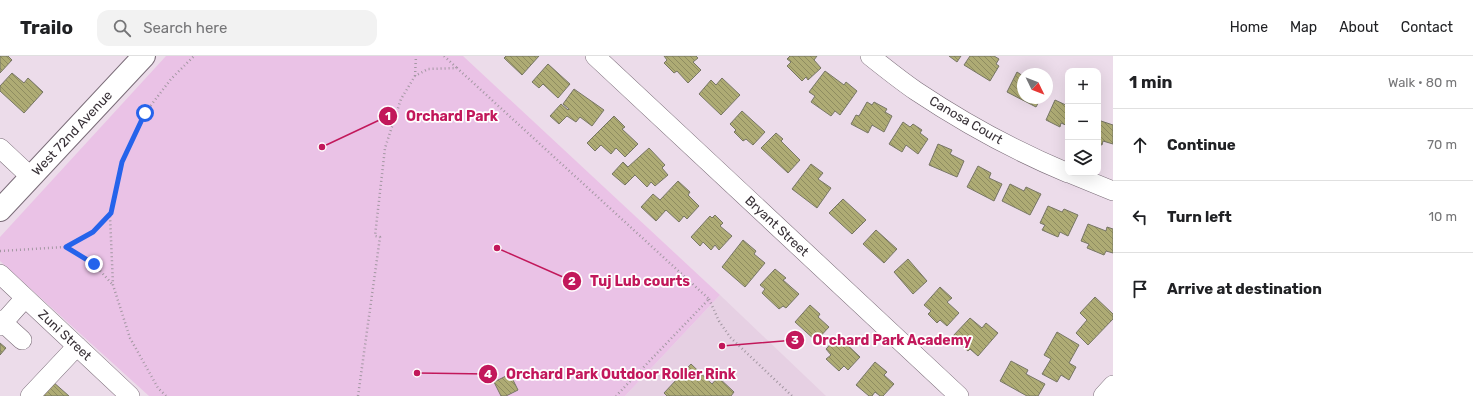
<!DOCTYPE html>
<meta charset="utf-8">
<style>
:root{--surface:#fff;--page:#f2f2f2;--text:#202124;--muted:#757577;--line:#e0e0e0}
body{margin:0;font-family:Rubik,sans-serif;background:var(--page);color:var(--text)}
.controls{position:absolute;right:12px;top:12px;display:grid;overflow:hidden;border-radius:8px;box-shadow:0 4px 16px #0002}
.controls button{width:36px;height:36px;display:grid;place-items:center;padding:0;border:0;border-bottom:1px solid var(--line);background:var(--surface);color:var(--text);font:20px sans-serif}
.compass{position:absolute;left:1017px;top:12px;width:36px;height:36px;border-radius:50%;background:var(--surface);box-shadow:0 4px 16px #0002;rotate:133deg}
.stop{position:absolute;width:12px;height:12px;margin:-9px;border:3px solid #2563eb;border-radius:50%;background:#fff}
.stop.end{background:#2563eb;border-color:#fff;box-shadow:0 1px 4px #0008}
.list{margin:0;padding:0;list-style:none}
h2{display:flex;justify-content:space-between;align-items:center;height:52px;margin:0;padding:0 16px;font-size:17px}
h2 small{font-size:13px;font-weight:400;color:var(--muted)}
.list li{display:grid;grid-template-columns:26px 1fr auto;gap:12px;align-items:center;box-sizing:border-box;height:72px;padding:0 16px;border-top:1px solid var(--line)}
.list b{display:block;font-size:15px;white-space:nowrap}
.list em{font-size:13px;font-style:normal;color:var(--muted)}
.icon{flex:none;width:22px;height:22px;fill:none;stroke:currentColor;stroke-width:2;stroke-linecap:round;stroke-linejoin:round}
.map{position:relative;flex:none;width:1113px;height:340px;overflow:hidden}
header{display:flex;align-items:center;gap:24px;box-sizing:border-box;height:56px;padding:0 20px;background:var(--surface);border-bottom:1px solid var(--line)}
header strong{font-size:19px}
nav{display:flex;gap:22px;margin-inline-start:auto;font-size:14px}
.search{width:280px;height:36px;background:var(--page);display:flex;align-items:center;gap:10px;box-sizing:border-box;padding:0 14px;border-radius:12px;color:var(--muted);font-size:15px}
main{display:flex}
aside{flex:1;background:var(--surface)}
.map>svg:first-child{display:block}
.built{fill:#e6d0e3}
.green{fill:#eac2e6}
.building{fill:url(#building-back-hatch);stroke:#777665}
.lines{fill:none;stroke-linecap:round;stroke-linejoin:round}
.minor-casing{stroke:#796b77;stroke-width:20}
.major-casing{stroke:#796b77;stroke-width:24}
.path{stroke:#a397a2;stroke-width:2.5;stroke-dasharray:1 3;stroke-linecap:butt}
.minor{stroke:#fff;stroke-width:19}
.major{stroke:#fff;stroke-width:22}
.route{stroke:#2563eb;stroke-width:5}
.labels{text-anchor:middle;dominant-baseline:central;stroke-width:3.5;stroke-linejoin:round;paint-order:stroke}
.street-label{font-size:13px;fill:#373036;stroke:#fff}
.leader{fill:none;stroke:#c2185b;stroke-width:1.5}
.callout-dot{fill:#c2185b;stroke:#fff;stroke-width:1.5}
.mark-label{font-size:12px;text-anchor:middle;font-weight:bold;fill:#fff}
.callout-label{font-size:14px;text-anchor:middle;font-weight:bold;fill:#c2185b;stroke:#fff;stroke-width:3.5;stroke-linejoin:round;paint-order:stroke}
</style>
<header>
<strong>Trailo</strong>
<div class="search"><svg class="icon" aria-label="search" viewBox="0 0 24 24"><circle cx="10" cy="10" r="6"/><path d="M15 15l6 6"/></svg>Search here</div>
<nav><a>Home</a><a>Map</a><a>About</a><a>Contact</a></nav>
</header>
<main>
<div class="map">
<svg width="1113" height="340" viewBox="0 0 1113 340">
<defs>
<pattern id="building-back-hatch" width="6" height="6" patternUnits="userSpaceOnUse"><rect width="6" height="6" fill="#aeab74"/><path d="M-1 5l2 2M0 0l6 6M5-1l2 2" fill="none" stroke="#8e8c60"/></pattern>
</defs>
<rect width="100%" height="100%" fill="#ecdcea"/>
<!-- built -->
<path class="built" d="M 720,239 L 826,340 L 625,340 Z"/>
<!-- green -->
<path class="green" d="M 166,0 L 463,0 L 720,239 L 625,340 L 149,340 L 0,205 L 0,181 Z"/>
<!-- building -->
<path class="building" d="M 0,0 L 8,0 L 12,4 L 0,17 Z
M 506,0 L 539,0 L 522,19 L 504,2 Z
M 664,0 L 696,0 L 698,2 L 693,6 L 701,14 L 688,27 L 677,15 L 674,17 L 664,7 L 667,4 Z
M 790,0 L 817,0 L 814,4 L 821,12 L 808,24 L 806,21 L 802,25 L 787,10 L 791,6 L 787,3 Z
M 949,0 L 961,0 L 957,6 Z
M 970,0 L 994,0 L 999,3 L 996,8 L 999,10 L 990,25 L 964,9 Z
M 548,8 L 570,28 L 558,42 L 543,28 L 539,32 L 532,26 Z
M 825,15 L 844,29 L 846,26 L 857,35 L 840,59 L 835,55 L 831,60 L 811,46 L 815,40 L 809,36 Z
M 1017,16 L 1023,20 L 1023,42 L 1041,42 L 1036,51 L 1007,36 Z
M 12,17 L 24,27 L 28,22 L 43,36 L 24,57 L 0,35 L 0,30 Z
M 722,22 L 740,39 L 721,59 L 699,38 L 711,24 L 716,29 Z
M 574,33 L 604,54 L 592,70 L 580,61 L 576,66 L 567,60 L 559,68 L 550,60 L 561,48 L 568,54 L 569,53 L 563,48 Z
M 1055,44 L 1068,50 L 1068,70 L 1061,67 L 1060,71 L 1046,64 Z
M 867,46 L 872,49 L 874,46 L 887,53 L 885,56 L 892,60 L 884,76 L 872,69 L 868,77 L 851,68 L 856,59 L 859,60 Z
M 742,55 L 765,76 L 753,89 L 746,83 L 743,85 L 734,76 L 736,74 L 730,68 Z
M 614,60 L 625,71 L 622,73 L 638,88 L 625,101 L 616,92 L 611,98 L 601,89 L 595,95 L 587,87 Z
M 1098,64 L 1113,69 L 1113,88 L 1103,85 L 1102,89 L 1098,88 Z
M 903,66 L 910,71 L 913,68 L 922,74 L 920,77 L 928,83 L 918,98 L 906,89 L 902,96 L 889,88 Z
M 776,77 L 783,83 L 781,85 L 800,104 L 788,117 L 761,92 Z
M 938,88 L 952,94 L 950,98 L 964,105 L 957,121 L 929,109 Z
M 649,92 L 665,109 L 662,112 L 668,119 L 655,130 L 651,126 L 647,131 L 635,119 L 625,129 L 612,118 L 623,106 L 628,111 Z
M 811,108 L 823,117 L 818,123 L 831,132 L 817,152 L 792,133 Z
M 978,110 L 991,117 L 989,122 L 1002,128 L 994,145 L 967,131 Z
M 678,125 L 690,136 L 688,139 L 699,150 L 687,163 L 684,160 L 679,166 L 666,154 L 656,165 L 641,151 L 653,138 L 660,144 Z
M 1010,128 L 1024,135 L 1026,131 L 1041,138 L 1030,159 L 1002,145 Z
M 843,143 L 866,164 L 852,178 L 829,157 Z
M 1048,150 L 1062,156 L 1064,153 L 1078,159 L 1068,180 L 1060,176 L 1058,181 L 1042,174 L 1045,169 L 1040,167 Z
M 715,159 L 723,167 L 720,170 L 732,180 L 719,194 L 715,189 L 711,194 L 703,186 L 700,190 L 691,181 L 710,160 L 712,162 Z
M 1088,168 L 1106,175 L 1107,171 L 1113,173 L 1113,197 L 1106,195 L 1104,199 L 1087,192 L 1089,188 L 1081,185 Z
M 876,174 L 897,193 L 884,207 L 863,188 Z
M 743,184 L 756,195 L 754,198 L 765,207 L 745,231 L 722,211 Z
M 908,203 L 927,225 L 913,238 L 894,216 Z
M 775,213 L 786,222 L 783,224 L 799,238 L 786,252 L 783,250 L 779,253 L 762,237 L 765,233 L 760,229 Z
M 940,231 L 952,242 L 947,246 L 959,257 L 947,270 L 940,264 L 937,267 L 928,258 L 931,255 L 924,249 Z
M 1095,241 L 1113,258 L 1113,263 L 1088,289 L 1076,277 L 1087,264 L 1080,257 Z
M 810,249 L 820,258 L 818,261 L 829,271 L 816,285 L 795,266 Z
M 970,262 L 982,272 L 986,267 L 998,277 L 978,300 L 970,293 L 968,295 L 952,281 Z
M 1057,276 L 1079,289 L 1069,307 L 1076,311 L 1069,324 L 1061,319 L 1057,326 L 1042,318 L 1051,303 L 1044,299 Z
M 838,280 L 860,301 L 848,314 L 844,310 L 839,315 L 826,303 L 831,299 L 826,293 Z
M 0,287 L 6,292 L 0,299 Z
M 1011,305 L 1028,314 L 1026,318 L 1045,328 L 1038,340 L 1027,340 L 1000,325 Z
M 875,306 L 887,316 L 884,319 L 894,328 L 883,340 L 880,340 L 875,336 L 872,340 L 869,340 L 856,329 Z
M 691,308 L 712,328 L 718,321 L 734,336 L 731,340 L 667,340 L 664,337 Z
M 510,318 L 518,334 L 506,340 L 501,340 L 494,326 Z
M 52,325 L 69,340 L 38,340 Z"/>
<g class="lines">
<defs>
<path id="minor" d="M 595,0 L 959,340
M 870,0 C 885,12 900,24 916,35 C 964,67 1015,95 1068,117
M 0,92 L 31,121
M 1069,117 L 1113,135
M 0,218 L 130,340
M 0,264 L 22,284
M 0,270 L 25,242
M 30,340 L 77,290
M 1103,340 L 1113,329"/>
<path id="major" d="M 0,154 L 144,0"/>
</defs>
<!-- minor casing -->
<use href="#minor" class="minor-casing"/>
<!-- major casing -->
<use href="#major" class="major-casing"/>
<!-- path -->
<path class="path" d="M 444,0 L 457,12
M 415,20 L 416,0
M 67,191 L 93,176 L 110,158
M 0,195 L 66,191 L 94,208 L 113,229
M 709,243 L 719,265 L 730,281 L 792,340
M 166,340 L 158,332 L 130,282 L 113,229 L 110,160 L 122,106 L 145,57 L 171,23 L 194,0
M 358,340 L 380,181 L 375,180 L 385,92 L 401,43 L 415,20 L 428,13 L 457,12 L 709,243 L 616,340"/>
<!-- minor -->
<use href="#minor" class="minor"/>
<!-- major -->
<use href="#major" class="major"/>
</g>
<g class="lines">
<!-- route -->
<path class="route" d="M 94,208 L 66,191 L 93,176 L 111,157 L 122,106 L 145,57"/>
</g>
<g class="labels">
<!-- street labels -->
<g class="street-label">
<text transform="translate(966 64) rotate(30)">Canosa Court</text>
<text transform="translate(72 77) rotate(-47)">West 72nd Avenue</text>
<text transform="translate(777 170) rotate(43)">Bryant Street</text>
<text transform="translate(65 279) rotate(43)">Zuni Street</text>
</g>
</g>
<!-- callouts -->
<path class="leader" d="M322 91L388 60M497 192L572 225M722 290L795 284M417 317L488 318"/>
<g class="callout-dot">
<circle cx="322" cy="91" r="4"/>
<circle cx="497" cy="192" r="4"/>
<circle cx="722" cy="290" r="4"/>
<circle cx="417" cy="317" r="4"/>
<circle cx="388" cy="60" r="10"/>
<circle cx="572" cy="225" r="10"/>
<circle cx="795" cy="284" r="10"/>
<circle cx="488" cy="318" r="10"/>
</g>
<g class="mark-label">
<text x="388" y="64">1</text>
<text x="572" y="229">2</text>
<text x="795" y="288">3</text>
<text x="488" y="322">4</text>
</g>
<g class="callout-label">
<text x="452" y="65">Orchard Park</text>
<text x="640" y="230">Tuj Lub courts</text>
<text x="892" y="289">Orchard Park Academy</text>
<text x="621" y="323">Orchard Park Outdoor Roller Rink</text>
</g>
</svg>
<div class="controls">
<button>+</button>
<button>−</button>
<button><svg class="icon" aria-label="layers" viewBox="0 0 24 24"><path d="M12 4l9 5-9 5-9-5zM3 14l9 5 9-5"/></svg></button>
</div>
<svg class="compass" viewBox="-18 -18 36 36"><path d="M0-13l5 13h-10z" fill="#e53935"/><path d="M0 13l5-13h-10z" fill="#757577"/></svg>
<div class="stop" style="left:145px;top:57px"></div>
<div class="stop end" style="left:94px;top:208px"></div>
</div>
<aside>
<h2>1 min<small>Walk · 80 m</small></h2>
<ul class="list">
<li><svg class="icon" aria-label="ahead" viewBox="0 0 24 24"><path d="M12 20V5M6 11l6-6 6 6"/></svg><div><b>Continue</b></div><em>70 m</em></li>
<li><svg class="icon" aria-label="left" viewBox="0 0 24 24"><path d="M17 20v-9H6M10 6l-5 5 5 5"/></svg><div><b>Turn left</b></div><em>10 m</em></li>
<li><svg class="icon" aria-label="arrive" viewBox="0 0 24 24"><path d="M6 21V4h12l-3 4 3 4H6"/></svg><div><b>Arrive at destination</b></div></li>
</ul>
</aside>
</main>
